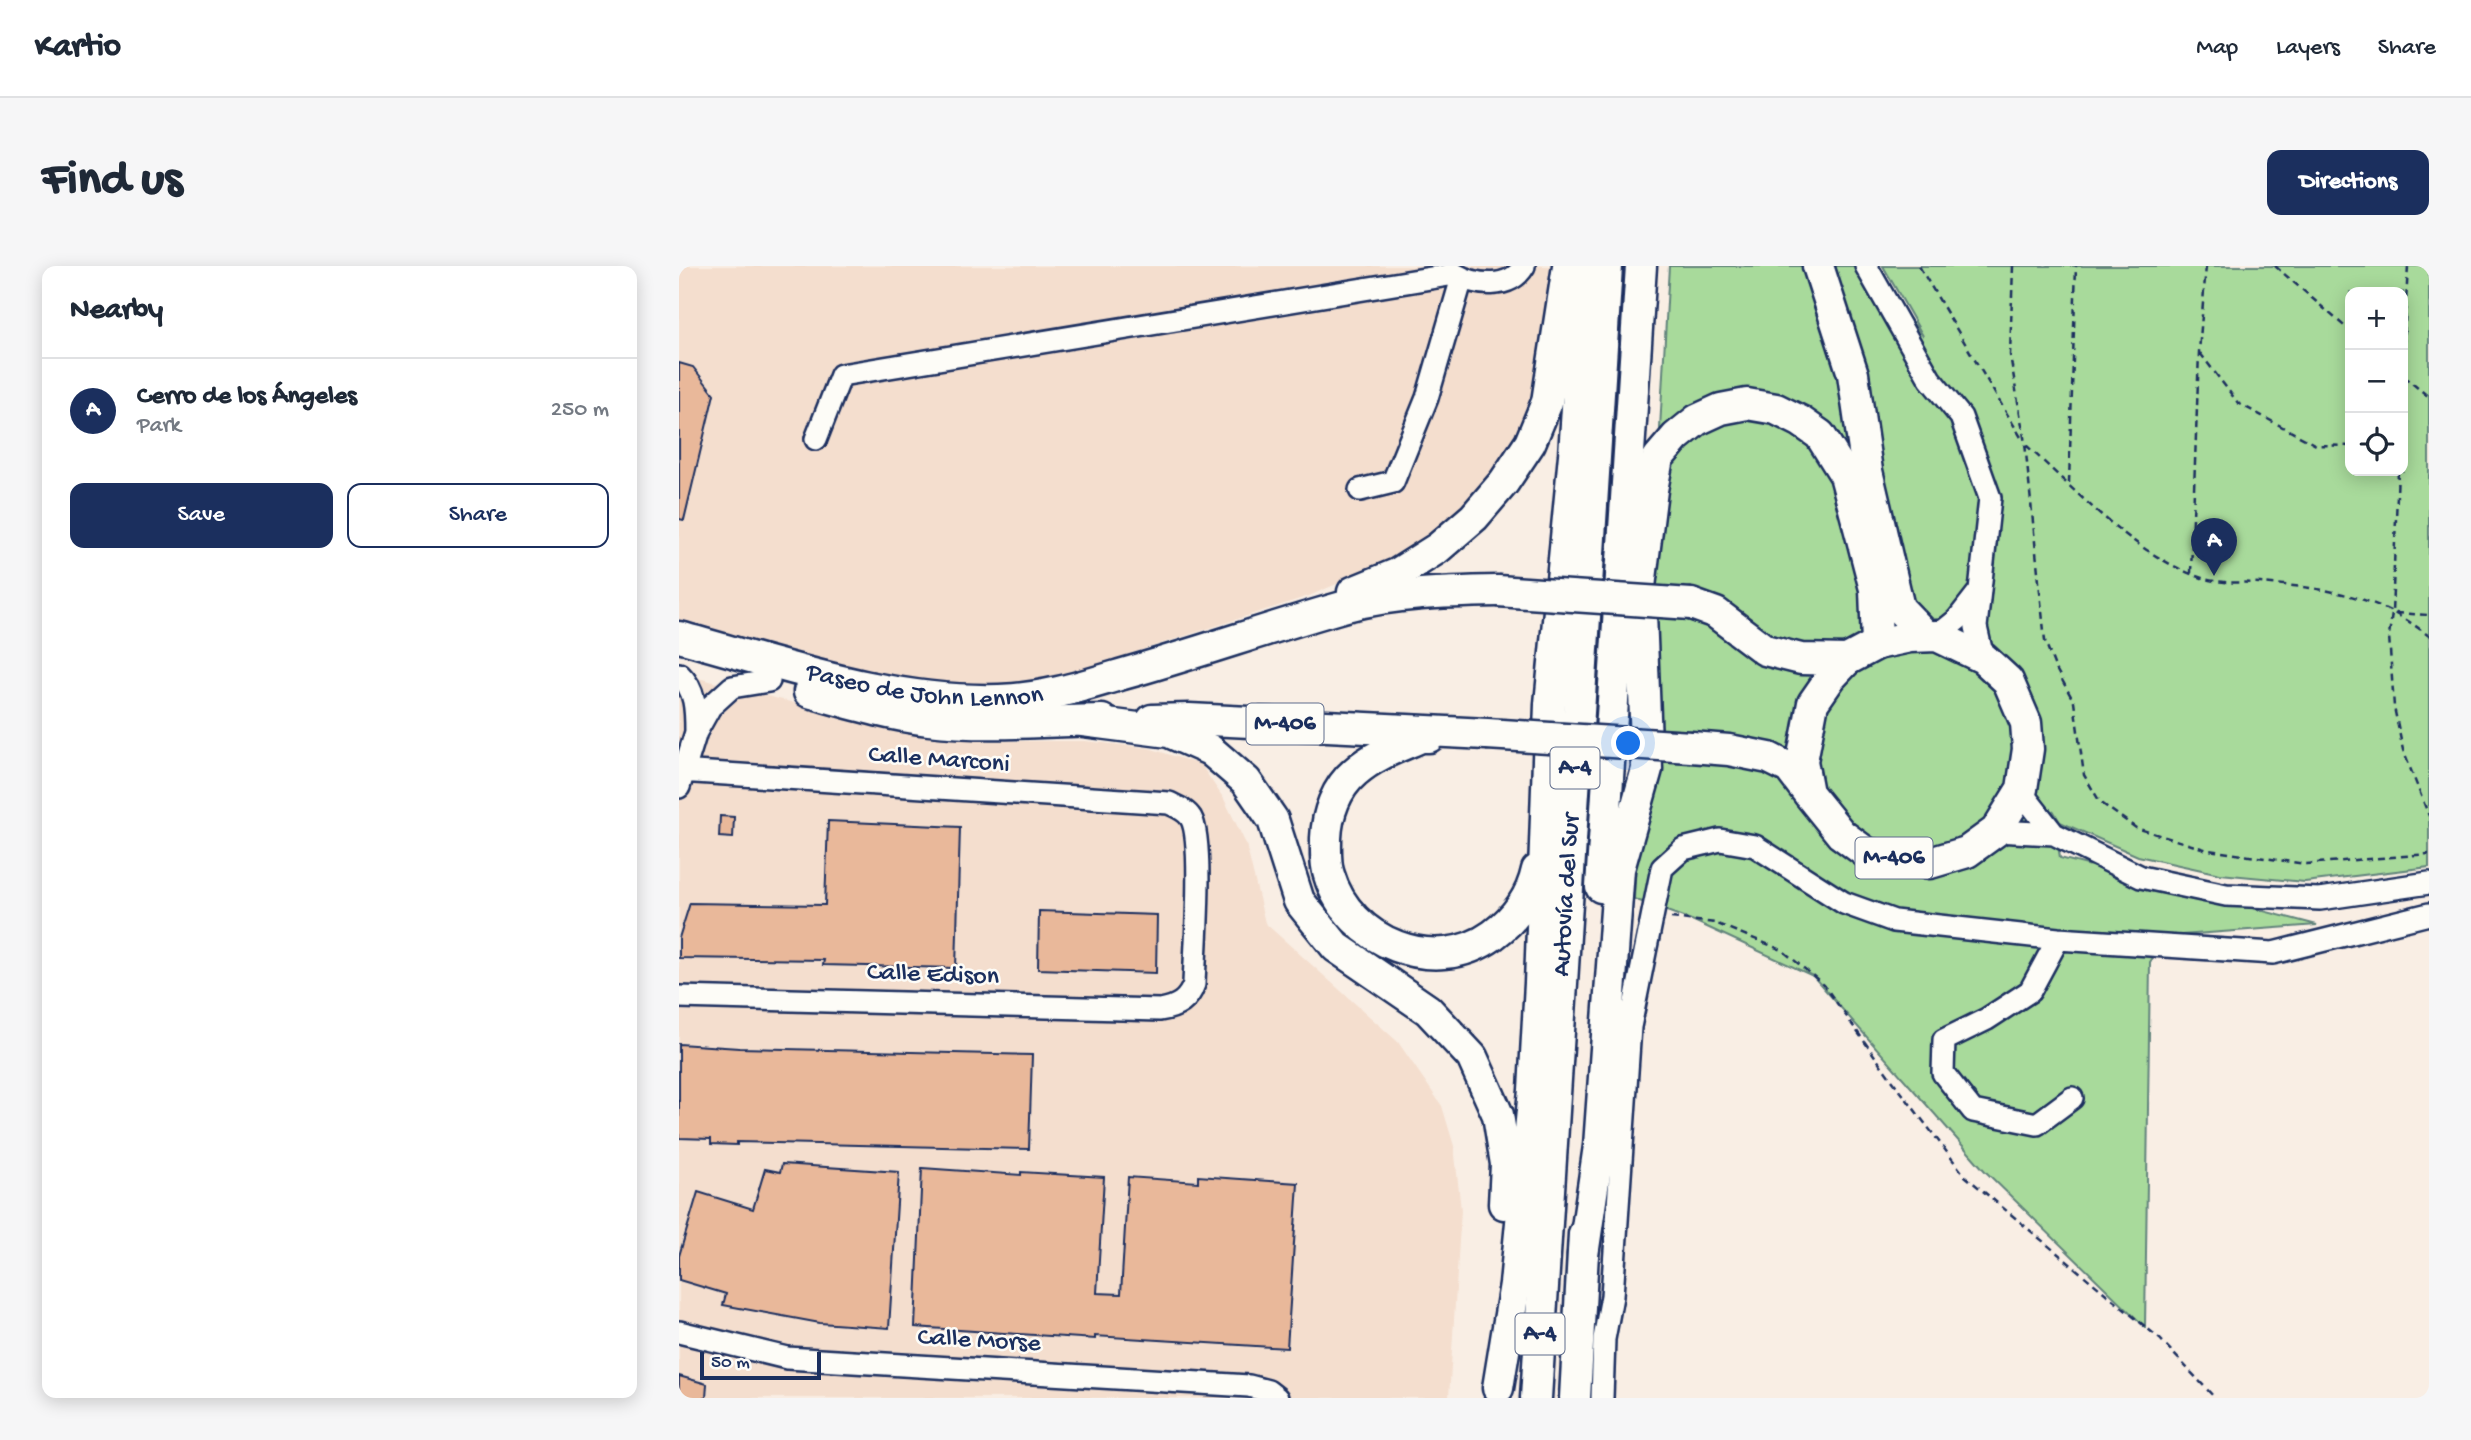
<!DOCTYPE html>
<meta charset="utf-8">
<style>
:root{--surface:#fff;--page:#f6f6f7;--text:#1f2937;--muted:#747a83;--line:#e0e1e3;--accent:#1b2f5e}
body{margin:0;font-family:"Gochi Hand",sans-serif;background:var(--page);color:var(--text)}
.controls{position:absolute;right:21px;top:21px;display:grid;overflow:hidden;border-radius:14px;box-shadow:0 4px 18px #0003}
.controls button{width:63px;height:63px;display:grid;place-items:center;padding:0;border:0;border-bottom:2px solid var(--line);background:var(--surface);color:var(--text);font:35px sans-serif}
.scale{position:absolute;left:21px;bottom:18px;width:121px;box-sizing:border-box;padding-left:7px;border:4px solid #1b2f5e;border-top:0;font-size:19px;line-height:24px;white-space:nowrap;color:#1b2f5e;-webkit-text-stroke:5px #fdfcf7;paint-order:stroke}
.you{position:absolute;left:950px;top:478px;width:24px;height:24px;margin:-18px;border:5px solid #fff;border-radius:50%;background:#1a73e8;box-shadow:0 0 0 10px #1a73e833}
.badge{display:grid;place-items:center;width:46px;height:46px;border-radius:50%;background:var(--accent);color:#fff;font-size:23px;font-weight:700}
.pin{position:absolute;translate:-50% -58px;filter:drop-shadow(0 2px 4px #0008)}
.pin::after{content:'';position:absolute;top:37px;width:24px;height:21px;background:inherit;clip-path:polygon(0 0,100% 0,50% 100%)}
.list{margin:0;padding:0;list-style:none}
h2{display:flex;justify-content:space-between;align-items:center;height:91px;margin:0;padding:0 28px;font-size:30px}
h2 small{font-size:23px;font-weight:400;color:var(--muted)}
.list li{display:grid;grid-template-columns:46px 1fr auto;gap:21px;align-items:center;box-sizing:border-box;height:105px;padding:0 28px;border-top:2px solid var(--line)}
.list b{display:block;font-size:26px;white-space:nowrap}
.list p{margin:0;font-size:23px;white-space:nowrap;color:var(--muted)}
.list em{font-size:23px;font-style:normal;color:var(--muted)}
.actions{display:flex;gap:14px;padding:21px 28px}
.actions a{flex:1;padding:16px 0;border:2px solid var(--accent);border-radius:14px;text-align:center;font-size:24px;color:var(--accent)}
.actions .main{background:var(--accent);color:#fff}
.icon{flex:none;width:38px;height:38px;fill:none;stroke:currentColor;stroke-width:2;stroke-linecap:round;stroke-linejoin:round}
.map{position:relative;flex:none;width:1750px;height:1132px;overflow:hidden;border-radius:14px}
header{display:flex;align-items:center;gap:42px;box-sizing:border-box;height:98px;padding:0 35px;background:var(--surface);border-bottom:2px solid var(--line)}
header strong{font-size:33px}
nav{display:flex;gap:38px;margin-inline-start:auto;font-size:24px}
.intro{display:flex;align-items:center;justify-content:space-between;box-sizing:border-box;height:168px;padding:0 42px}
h1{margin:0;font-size:49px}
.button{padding:18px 32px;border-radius:14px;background:var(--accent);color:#fff;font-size:24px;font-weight:700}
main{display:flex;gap:42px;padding:0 42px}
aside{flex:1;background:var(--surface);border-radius:14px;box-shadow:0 4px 18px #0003}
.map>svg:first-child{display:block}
.built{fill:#f4dece}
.green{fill:#a8da9b;stroke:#62847c;stroke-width:2;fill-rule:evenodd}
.building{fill:#e9b89a;stroke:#1b2f5e;stroke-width:2}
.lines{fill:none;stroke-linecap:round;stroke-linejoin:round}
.minor-casing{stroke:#1b2f5e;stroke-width:26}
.highway-casing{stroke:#1b2f5e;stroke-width:35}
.path{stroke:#1b2f5e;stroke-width:2.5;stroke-dasharray:7 5;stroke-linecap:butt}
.minor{stroke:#fdfcf7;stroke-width:21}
.highway{stroke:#fdfcf7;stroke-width:30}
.highway-bridge-casing{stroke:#1b2f5e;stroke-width:35;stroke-linecap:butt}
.highway-bridge{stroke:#fdfcf7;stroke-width:30}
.labels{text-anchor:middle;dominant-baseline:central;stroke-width:5;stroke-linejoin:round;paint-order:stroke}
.shield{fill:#fdfcf7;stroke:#5f6c8c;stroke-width:2}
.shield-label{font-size:24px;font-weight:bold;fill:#1b2f5e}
.street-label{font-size:26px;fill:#1b2f5e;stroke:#fdfcf7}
</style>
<header>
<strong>Kartio</strong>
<nav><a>Map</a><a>Layers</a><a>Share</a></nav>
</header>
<div class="intro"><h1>Find us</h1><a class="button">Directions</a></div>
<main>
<aside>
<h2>Nearby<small></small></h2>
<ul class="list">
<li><span class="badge">A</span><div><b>Cerro de los Ángeles</b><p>Park</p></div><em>250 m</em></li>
</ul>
<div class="actions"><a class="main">Save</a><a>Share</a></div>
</aside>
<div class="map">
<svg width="1750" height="1132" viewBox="0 0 1750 1132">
<rect width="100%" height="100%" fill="#f9eee4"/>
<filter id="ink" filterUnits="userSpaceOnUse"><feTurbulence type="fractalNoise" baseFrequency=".0143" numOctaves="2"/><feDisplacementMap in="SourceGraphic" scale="14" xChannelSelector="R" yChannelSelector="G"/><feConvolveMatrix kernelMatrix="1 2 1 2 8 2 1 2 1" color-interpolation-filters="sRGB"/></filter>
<g filter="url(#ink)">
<!-- built -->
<path class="built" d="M 0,0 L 878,0 L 860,105 L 837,176 L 780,256 L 713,294 L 630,330 L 407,402 L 331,421 L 238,416 L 0,361 Z
M 0,407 L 195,458 L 302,475 L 406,475 L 470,482 L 522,499 L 545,533 L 567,578 L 586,657 L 719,776 L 763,840 L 775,880 L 782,944 L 770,1132 L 0,1132 Z"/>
<!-- green -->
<path class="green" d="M 990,0 L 1189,0 L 1244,70 L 1204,0 L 1750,0 L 1750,601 L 1626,616 L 1541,608 L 1459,590 L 1381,556 L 1374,544 L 1381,592 L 1638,659 L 1489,670 L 1471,696 L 1466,1061 L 1306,905 L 1134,710 L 1015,655 L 955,633 ZM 1671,26 L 1724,26 L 1724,205 L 1671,205 Z"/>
<!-- building -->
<path class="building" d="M 0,97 L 14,101 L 35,128 L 5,254 L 0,253 Z
M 41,550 L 55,551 L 54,572 L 40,571 Z
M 149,555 L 281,561 L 277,702 L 144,699 L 145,694 L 0,692 L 0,672 L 11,637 L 146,639 Z
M 360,645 L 478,649 L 477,707 L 359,703 Z
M 0,778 L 60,782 L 353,789 L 350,883 L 58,876 L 58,879 L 32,878 L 32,873 L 0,872 Z
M 103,898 L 220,906 L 210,1062 L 141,1057 L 44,1039 L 47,1028 L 0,1014 L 0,990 L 19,926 L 74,943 L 86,903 L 101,906 Z
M 243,902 L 342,909 L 342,906 L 425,911 L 418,1027 L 442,1028 L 449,911 L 519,916 L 519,910 L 619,917 L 608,1082 L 416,1070 L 416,1073 L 236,1061 Z
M 0,1110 L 28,1118 L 27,1132 L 0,1132 Z"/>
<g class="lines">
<defs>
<path id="minor" d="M 1187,0 L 1251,113 L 1282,151 L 1311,232 L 1297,361 L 1304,392
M 137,173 L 162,109 L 776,8 C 797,20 831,24 845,0
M 681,224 L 714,216 L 748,132 L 783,12
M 1258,370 L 1278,354 L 1299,327
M 0,408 C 17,424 17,444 17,466 L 31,441 L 53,421 L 90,415
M 0,505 L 490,537 C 498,541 507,544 512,552 C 525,574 516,686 515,718 C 509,735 499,741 481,744 L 0,731
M 0,521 L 17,466
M 1343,523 L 1347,532 L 1375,568
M 1317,565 L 1375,568 L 1462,611 L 1547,629 L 1641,633 L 1750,617
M 1379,673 L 1351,725 L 1308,753 L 1265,774 L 1264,807 L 1294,845 L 1358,858 L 1393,832
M 0,1066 L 108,1092 L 570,1120 L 589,1125 L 598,1132
M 923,1132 L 925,1073 L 933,1030 L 951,761 L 983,602 L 1004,583 L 1041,574 L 1076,580 L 1165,637 L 1215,655 L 1379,673 L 1594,687 L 1750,648"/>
<g id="highway">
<path d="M 1139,0 L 1174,108 L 1188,205 L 1220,342 L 1247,370"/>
<path d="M 674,326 L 718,308 L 759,282 L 795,251 L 825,216 L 851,177 L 868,136 L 889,0"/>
<path d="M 1012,338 L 1037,347 L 1086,384 L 1122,393 L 1168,394"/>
<path id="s1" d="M 0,371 C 104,399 211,437 320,434 C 363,433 404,420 444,408 C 519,387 592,361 667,340 C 716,327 768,326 819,325"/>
<path d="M 130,426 C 170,437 209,449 250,454 C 307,461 366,455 423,454"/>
<path d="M 473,454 L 510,453 L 808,468"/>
<path d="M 404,455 L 490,466 L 531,484 L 567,515 L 594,554 L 620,635 L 657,681 L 749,744 L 793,791 L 819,849 L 827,898 L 825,938"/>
<path d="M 750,471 L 742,471 C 719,481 695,489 676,506 C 657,522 648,548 647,572 C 647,584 646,598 650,609 C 670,677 756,711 814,669 C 837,652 852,632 858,604"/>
<path d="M 1012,481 L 1050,484 L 1090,492 L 1110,502 L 1129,527 L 1162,568 L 1189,588 L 1251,597 L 1288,586 L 1317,565 L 1343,523 L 1349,483 L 1347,457 L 1329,415 L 1304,392 L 1258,370 L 1231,371 L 1198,378 L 1168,394 L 1152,411 L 1134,437 L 1123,495 L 1129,527"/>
<path d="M 922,621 L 962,0"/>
<path d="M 904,989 L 920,880 L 940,603 L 968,503 L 961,321 L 973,224 L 979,192 L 997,171 L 1018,154 L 1042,143 L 1068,138 L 1097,143 L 1121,155 L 1141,169 L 1166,209 L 1181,265 L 1196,323 L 1198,378"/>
<path d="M 819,1122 L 836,1018 L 855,824 L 861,717 L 871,438 L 895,189 L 907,0"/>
<path id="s2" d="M 857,1132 L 928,0"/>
<path d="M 896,1132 L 905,968"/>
</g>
</defs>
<!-- minor casing -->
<use href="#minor" class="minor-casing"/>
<!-- highway casing -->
<use href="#highway" class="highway-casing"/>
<!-- path -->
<path class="path" d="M 1240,0 L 1343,173
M 1334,0 L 1331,89 L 1346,177 L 1366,375 L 1376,401 L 1395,436 L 1405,509 L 1421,536 L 1457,562 L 1529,584 L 1627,598 L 1750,588
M 1596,0 L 1671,65
M 1521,87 L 1559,137 L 1637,179 L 1671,180
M 1724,92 L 1729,0
M 1724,110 L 1750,131
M 1347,179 C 1398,226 1457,290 1523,312 C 1540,318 1563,316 1581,317 C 1647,322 1697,328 1750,370
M 1719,205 L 1713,347 L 1710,370 L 1715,441 L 1724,484 L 1750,550
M 1390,217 L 1397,0
M 1512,307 L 1520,86 L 1527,0
M 1717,347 L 1750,349
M 992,652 L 1036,657 L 1103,684 L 1145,719 L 1210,810 L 1286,910 L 1481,1073 L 1536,1132"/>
<!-- minor -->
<use href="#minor" class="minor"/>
<!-- highway -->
<use href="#highway" class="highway"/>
<defs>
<path id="highway-bridge" d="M 819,325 L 1012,338
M 808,468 L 1012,481"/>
</defs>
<!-- highway-bridge casing -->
<use href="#highway-bridge" class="highway-bridge-casing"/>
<!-- highway-bridge -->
<use href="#highway-bridge" class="highway-bridge"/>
</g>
</g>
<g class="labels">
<!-- shield labels -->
<g class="shield">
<rect x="567.5" y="437.5" width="77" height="41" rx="5"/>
<rect x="871.5" y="481.5" width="49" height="41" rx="5"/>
<rect x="1176.5" y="571.5" width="77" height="41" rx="5"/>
<rect x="836.5" y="1047.5" width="49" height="41" rx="5"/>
</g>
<g class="shield-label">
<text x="606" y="458">M-406</text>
<text x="896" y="502">A-4</text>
<text x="1215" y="592">M-406</text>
<text x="861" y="1068">A-4</text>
</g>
<!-- street labels -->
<g class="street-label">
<text stroke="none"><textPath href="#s1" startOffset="252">Paseo de John Lennon</textPath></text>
<text transform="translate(260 495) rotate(4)">Calle Marconi</text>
<text stroke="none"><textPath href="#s2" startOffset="504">Autovía del Sur</textPath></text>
<text transform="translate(254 710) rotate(2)">Calle Edison</text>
<text transform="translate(300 1076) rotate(3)">Calle Morse</text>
</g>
</g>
</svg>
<div class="controls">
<button>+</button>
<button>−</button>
<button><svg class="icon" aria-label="locate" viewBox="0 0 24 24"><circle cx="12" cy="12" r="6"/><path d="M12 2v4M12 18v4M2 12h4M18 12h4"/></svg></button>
</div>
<div class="scale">50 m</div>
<div class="you"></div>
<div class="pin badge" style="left:1535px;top:310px">A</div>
</div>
</main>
